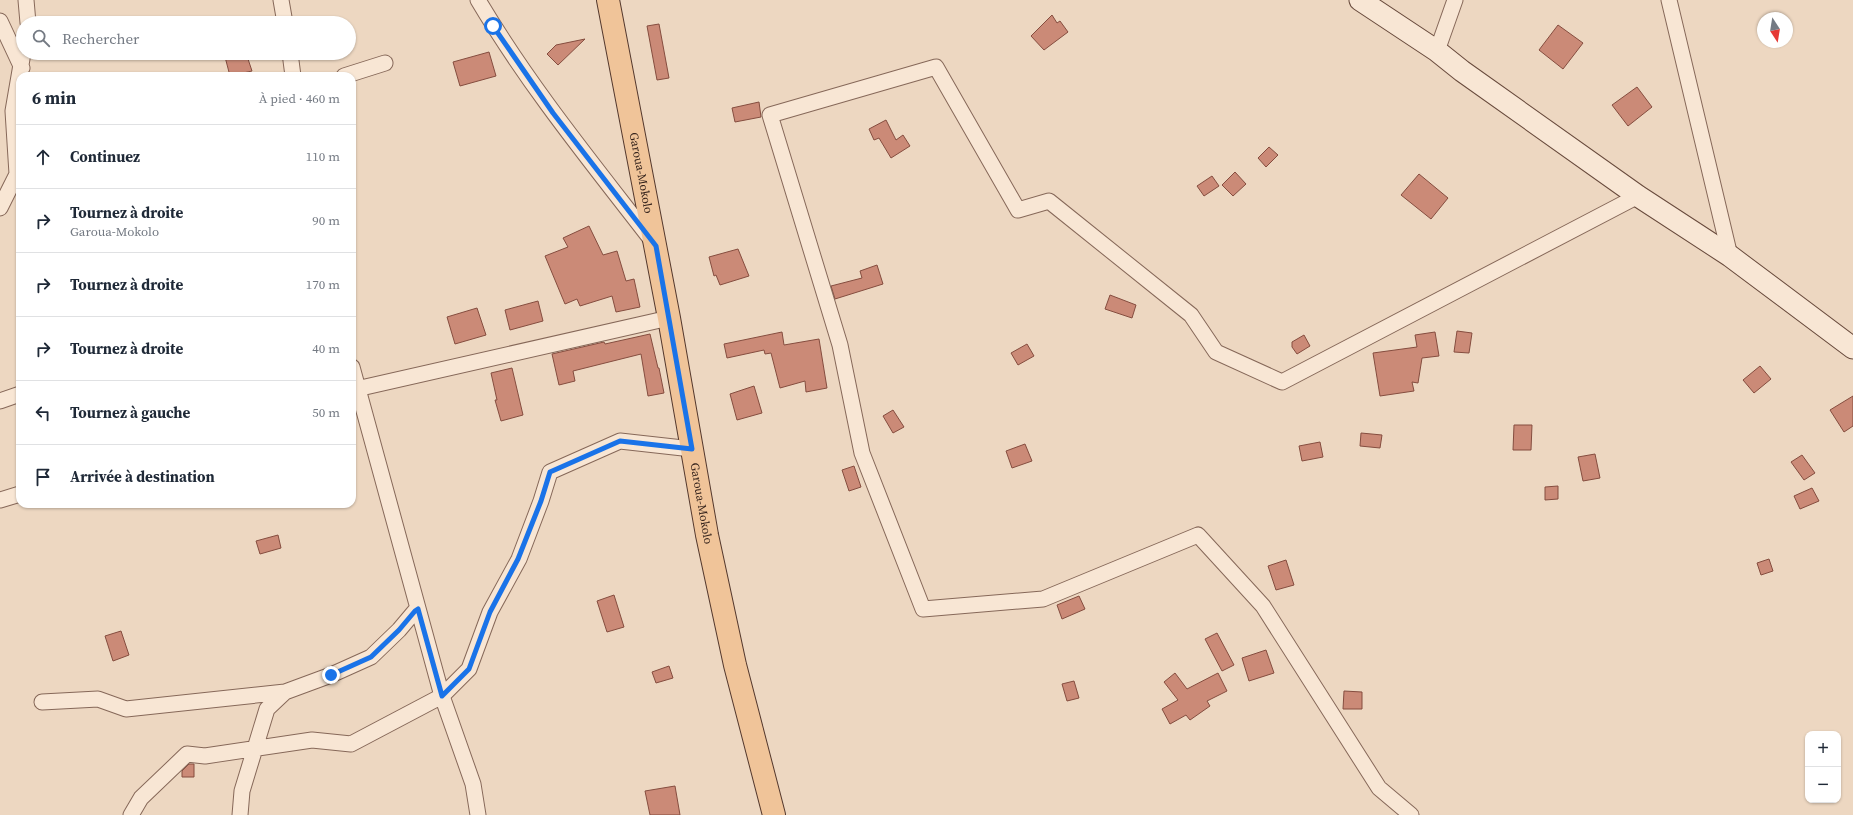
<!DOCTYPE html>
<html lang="fr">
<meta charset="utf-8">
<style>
:root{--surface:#fff;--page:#f6f6f7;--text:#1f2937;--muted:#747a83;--line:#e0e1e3}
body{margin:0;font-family:"Source Serif 4",serif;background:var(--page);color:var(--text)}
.controls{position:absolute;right:12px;bottom:12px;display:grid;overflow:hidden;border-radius:8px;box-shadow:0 1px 3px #0004}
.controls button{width:36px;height:36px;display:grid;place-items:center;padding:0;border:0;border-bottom:1px solid var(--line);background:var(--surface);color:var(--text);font:20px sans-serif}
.compass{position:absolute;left:1757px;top:12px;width:36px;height:36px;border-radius:50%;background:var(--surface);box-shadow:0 1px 3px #0004;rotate:168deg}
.stop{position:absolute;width:12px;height:12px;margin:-9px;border:3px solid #1a73e8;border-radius:50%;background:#fff}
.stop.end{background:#1a73e8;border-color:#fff;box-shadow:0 1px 4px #0008}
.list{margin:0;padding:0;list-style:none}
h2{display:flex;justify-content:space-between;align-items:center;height:52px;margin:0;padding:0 16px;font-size:17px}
h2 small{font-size:13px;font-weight:400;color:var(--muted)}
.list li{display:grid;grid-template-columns:26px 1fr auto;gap:12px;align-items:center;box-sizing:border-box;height:64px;padding:0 16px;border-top:1px solid var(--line)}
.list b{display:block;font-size:15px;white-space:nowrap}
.list p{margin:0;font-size:13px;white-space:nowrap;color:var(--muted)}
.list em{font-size:13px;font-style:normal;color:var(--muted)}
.icon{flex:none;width:22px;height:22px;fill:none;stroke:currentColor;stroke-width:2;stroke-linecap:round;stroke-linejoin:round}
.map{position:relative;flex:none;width:1853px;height:815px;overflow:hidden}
.search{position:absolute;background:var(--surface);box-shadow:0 1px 3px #0004;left:16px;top:16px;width:340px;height:44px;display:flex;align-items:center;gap:10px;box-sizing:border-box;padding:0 14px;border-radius:22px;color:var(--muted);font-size:15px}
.panel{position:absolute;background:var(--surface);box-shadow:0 1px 3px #0004;left:16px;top:72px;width:340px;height:436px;border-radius:12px}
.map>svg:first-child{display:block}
.building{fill:#cb8a77;stroke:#854d3f}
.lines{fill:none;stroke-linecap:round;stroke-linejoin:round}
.street-casing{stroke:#866859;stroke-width:17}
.secondary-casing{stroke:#684a3c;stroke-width:23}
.primary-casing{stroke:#54382d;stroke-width:24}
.street{stroke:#f8e6d4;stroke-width:15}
.secondary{stroke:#f8e6d4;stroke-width:21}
.primary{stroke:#f0c499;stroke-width:22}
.route{stroke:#1a73e8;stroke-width:5}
.labels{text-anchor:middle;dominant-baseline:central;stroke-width:4;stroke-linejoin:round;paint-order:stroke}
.street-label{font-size:12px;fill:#36241d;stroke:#f5e3d0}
</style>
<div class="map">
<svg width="1853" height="815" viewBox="0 0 1853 815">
<rect width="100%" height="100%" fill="#edd7c1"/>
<!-- building -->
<path class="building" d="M 1052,15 L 1057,23 L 1060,21 L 1068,32 L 1044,50 L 1031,36 Z
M 659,24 L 669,78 L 657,80 L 647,26 Z
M 1558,25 L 1583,43 L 1563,69 L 1539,50 Z
M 585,39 L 558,65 L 547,54 L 556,45 Z
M 489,52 L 496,76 L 460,86 L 453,62 Z
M 224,53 L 246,53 L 252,71 L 230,76 Z
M 1637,87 L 1652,107 L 1628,126 L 1612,105 Z
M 759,102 L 761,117 L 735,122 L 732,108 Z
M 886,120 L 896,140 L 903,135 L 910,146 L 891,158 L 879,138 L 874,140 L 869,129 Z
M 1269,147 L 1278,155 L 1266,167 L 1258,158 Z
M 1235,172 L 1246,184 L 1233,196 L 1222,185 Z
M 1419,174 L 1448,198 L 1431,219 L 1401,195 Z
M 1212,176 L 1219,186 L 1204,196 L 1197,186 Z
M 589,226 L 603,255 L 617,251 L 626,281 L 634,279 L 640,307 L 616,312 L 612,296 L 580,306 L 577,299 L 565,304 L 545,256 L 568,247 L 563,238 Z
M 738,249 L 749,276 L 720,285 L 716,275 L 714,276 L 709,257 Z
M 877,265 L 883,284 L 835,299 L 831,286 L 862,278 L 860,271 Z
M 1110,295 L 1136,305 L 1132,318 L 1105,309 Z
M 538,301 L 543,321 L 510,330 L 505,310 Z
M 477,308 L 486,335 L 455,344 L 447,317 Z
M 1457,331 L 1472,333 L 1469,353 L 1454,352 Z
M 782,332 L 784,345 L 819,339 L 827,388 L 806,392 L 805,381 L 780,388 L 771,353 L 765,354 L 764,350 L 727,358 L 724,344 Z
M 1435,332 L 1439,356 L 1422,358 L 1418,383 L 1412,382 L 1414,391 L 1380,396 L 1373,353 L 1417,347 L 1415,335 Z
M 650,334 L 658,368 L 659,368 L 664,393 L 648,396 L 641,354 L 573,371 L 575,381 L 559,385 L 552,354 L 604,342 L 605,344 Z
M 1304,335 L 1310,346 L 1297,354 L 1292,347 L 1292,342 Z
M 1027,344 L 1034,356 L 1018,365 L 1011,353 Z
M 1760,366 L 1771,379 L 1754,393 L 1743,380 Z
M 512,368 L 523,415 L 501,421 L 495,400 L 497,400 L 491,373 Z
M 754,386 L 762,413 L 737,420 L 730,394 Z
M 1853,396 L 1853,426 L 1844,432 L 1830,410 Z
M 893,410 L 904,427 L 893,433 L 883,416 Z
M 1514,425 L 1532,425 L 1531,450 L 1513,450 Z
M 1361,433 L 1382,435 L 1380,448 L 1360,446 Z
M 1320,442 L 1323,457 L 1302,461 L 1299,446 Z
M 1025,444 L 1032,461 L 1012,468 L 1006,451 Z
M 1595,454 L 1600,478 L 1583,481 L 1578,457 Z
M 1802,455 L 1815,473 L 1804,480 L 1791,462 Z
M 854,466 L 861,487 L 849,491 L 842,470 Z
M 1558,486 L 1558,499 L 1545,500 L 1545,487 Z
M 1812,488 L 1819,501 L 1800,509 L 1794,496 Z
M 278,535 L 281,548 L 260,554 L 256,541 Z
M 1769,559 L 1773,571 L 1761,575 L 1757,563 Z
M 1286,560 L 1294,585 L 1276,590 L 1268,566 Z
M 614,595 L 624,627 L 607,632 L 597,601 Z
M 1079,596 L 1085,609 L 1062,619 L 1057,605 Z
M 121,631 L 129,655 L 113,661 L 105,636 Z
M 1217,633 L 1234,665 L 1222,671 L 1205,639 Z
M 1266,650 L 1274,673 L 1249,681 L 1242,658 Z
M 669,666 L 673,678 L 656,683 L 652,672 Z
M 1175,673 L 1187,689 L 1218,673 L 1227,691 L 1207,701 L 1210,706 L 1190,720 L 1186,715 L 1170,724 L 1162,709 L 1178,700 L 1164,682 Z
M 1074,681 L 1079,698 L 1067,701 L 1062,684 Z
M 1344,691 L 1362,692 L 1362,709 L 1343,709 Z
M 189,764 L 194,764 L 194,777 L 182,777 L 182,771 Z
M 675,786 L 680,815 L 650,815 L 645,791 Z"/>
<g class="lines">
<defs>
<path id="street" d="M 26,0 L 28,23
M 281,0 L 285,23
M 478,0 C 529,86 592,163 653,242
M 1669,0 L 1730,256
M 0,21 L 22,68
M 1437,51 L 1455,0
M 290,53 L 293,76
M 344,76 L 385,63
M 0,208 L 17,174 L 13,111 L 23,53
M 352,367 L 442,696 L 473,784 L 478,815
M 352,390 L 669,318
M 0,401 L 20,394
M 0,500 L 20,494
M 42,702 L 98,699 L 126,709 L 285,692
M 131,815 L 141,798 L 187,754 L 205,756 L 312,740 L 351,744 L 442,696 L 469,669 L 490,612 L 519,559 L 541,501 L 550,472 L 620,441 L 692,449
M 240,815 L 242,791 L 267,709 L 285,692 L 331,675 L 371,657 L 399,630 L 415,611 L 418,609
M 1411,815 L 1379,788 L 1263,606 L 1198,535 L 1043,599 L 923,609 L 862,453 L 840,345 L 770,115 L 936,67 L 1018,210 L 1049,201 L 1191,315 L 1216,352 L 1282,382 L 1638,196"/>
<path id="secondary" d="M 1360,0 L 1437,51 L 1462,71 L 1638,196 L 1730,256 L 1853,348"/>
<g id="primary">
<path id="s1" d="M 608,0 L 669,318 L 707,535 L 735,665 L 774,815"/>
</g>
</defs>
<!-- street casing -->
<use href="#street" class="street-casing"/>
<!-- secondary casing -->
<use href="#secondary" class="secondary-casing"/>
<!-- primary casing -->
<use href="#primary" class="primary-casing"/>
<!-- street -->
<use href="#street" class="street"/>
<!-- secondary -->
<use href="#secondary" class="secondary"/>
<!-- primary -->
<use href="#primary" class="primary"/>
</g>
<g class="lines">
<!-- route -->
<path class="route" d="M 331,675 L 371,657 L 399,630 L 415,611 L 418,609 L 442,696 L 469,669 L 490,612 L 518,559 L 541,501 L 550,472 L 620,441 L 692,449 L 656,246 L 553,113 L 493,26"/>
</g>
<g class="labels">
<!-- street labels -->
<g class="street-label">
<text stroke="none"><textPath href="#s1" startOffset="176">Garoua-Mokolo</textPath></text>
<text stroke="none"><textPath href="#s1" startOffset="512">Garoua-Mokolo</textPath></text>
</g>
</g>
</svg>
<div class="controls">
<button>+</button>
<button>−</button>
</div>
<svg class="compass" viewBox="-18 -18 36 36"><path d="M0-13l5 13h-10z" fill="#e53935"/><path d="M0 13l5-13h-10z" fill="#747a83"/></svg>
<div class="stop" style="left:493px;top:26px"></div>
<div class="stop end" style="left:331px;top:675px"></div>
<div class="search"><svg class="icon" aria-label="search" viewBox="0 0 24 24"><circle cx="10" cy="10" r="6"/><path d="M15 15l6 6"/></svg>Rechercher</div>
<section class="panel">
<h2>6 min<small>À pied · 460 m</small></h2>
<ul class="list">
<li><svg class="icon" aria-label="ahead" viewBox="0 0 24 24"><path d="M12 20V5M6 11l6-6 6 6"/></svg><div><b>Continuez</b></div><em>110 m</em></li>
<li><svg class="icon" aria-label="right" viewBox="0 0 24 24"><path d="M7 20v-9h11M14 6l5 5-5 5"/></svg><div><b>Tournez à droite</b><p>Garoua-Mokolo</p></div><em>90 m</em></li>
<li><svg class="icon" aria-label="right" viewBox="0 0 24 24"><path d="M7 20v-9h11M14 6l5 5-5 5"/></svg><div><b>Tournez à droite</b></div><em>170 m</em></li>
<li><svg class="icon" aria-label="right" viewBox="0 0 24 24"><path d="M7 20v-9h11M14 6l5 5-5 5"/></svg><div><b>Tournez à droite</b></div><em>40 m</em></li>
<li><svg class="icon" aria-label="left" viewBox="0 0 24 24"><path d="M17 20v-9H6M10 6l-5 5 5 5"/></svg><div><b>Tournez à gauche</b></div><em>50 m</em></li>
<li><svg class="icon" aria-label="arrive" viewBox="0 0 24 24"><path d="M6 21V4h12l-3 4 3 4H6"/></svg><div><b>Arrivée à destination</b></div></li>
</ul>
</section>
</div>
